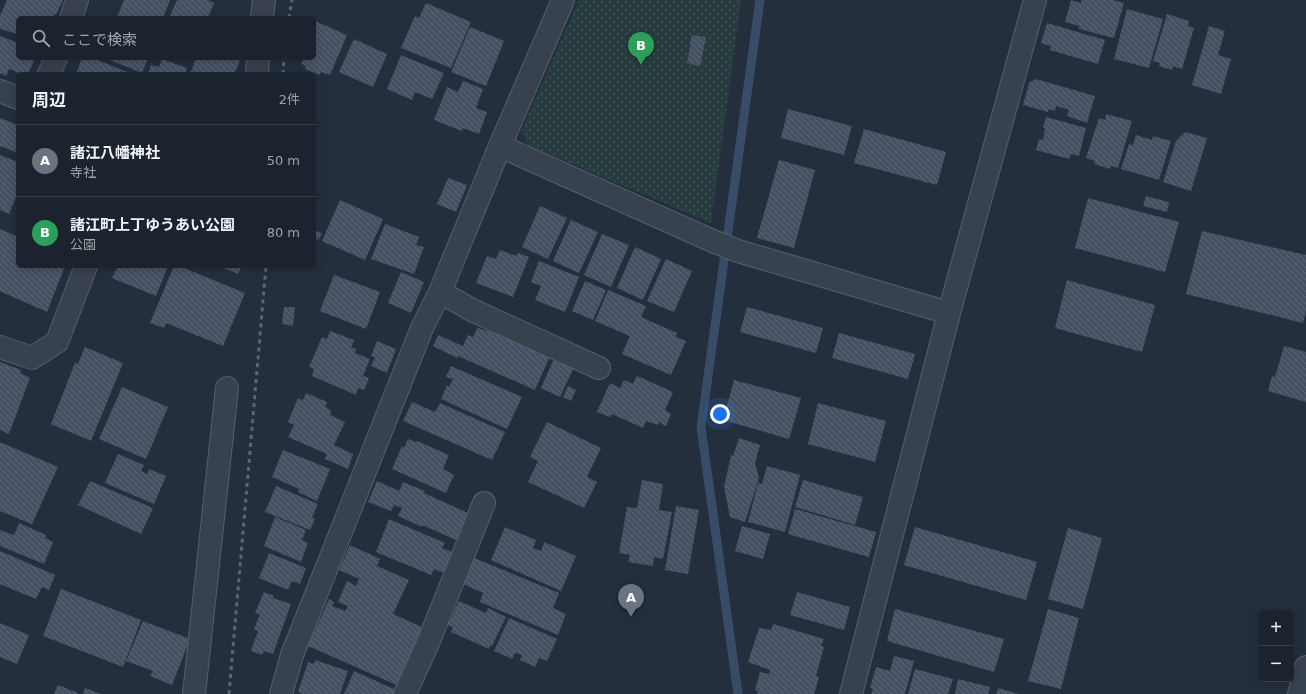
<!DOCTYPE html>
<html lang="ja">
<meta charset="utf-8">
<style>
:root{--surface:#1b232e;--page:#282f3a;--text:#f1f3f6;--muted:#a0a4aa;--line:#39404a;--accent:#1a73e8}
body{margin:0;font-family:"DejaVu Sans","Noto Sans JP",sans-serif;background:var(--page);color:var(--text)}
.controls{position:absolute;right:12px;bottom:12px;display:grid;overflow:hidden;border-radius:6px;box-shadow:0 2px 10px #0003}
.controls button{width:36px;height:36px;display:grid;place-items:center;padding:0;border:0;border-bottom:1px solid var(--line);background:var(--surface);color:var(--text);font:20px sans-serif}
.you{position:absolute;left:720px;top:414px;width:14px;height:14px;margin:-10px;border:3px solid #fff;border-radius:50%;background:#1a73e8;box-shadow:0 0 0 6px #1a73e833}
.badge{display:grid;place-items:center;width:26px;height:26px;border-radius:50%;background:var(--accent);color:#fff;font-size:13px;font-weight:700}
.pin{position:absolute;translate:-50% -33px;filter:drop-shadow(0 1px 2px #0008)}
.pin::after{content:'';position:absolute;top:21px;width:14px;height:12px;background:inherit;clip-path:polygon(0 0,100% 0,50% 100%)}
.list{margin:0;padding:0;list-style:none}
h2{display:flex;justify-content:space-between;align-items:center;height:52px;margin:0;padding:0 16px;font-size:17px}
h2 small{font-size:13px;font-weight:400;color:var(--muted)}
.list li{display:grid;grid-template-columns:26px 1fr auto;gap:12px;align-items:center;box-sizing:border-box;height:72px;padding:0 16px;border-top:1px solid var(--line)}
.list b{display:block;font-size:15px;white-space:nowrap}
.list p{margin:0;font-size:13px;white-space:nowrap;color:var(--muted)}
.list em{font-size:13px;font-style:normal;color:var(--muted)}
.icon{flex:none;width:22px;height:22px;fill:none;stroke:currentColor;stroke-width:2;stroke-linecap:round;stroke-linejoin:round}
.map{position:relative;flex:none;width:1306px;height:694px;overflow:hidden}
.search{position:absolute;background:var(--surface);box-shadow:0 2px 10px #0003;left:16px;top:16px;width:300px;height:44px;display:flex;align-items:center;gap:10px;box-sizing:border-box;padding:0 14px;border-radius:6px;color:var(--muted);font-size:15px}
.panel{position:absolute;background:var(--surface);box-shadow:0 2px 10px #0003;left:16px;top:72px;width:300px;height:196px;border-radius:6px}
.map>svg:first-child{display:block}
.park{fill:url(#park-dots)}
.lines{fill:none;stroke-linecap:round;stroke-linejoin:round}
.stream{stroke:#394c67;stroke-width:9}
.building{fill:url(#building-back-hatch)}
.street-casing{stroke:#565f6c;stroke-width:24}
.street{stroke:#38414e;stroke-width:22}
.rail{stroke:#5a6575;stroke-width:3;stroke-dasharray:4 4;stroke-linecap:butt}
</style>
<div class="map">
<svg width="1306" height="694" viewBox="0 0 1306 694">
<defs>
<pattern id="park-dots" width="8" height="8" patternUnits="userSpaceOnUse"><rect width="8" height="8" fill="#263c3f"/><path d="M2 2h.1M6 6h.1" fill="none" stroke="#435659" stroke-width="1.8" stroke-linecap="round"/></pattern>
<pattern id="building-back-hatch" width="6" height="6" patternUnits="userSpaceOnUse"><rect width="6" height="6" fill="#455162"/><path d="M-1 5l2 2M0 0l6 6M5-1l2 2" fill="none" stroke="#5d6877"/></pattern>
</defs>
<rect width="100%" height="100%" fill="#242f3e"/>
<!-- park -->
<path class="park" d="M 579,0 L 741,0 L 711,223 L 528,145 L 522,130 Z"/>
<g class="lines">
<!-- stream -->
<path class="stream" d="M 738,694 L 701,427 L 760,0"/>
</g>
<!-- building -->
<path class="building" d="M 7,0 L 63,0 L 56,15 L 55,14 L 53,18 L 18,18 L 18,34 L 0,29 L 0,16 Z
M 124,0 L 170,0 L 163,18 L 120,18 L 117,17 Z
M 177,0 L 208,0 L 214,3 L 208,18 L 169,18 Z
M 1071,0 L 1081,3 L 1081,0 L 1112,0 L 1124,3 L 1114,38 L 1079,29 L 1079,26 L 1065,22 Z
M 426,3 L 471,22 L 451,68 L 401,48 L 415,16 L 419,18 Z
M 1127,9 L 1163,19 L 1149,68 L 1114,59 Z
M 1167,14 L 1189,21 L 1188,26 L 1194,28 L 1182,69 L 1173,66 L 1172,70 L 1159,66 L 1160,63 L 1153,61 Z
M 315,21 L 347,35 L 330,75 L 321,72 L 320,75 L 305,69 L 306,66 L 301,64 L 304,58 L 314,58 L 314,24 Z
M 1047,23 L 1105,40 L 1098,64 L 1050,50 L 1051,46 L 1041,43 Z
M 1209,26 L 1225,31 L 1218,55 L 1231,59 L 1221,94 L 1192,85 Z
M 470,27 L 504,41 L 486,86 L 451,72 Z
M 692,35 L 706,37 L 700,66 L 687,63 Z
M 0,36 L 18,43 L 18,58 L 35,58 L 28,74 L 22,74 L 9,69 L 6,76 L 0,73 Z
M 354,39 L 387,54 L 373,87 L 339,72 Z
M 401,55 L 444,73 L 432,99 L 415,92 L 412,100 L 387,89 Z
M 82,58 L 93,58 L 132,74 L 76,74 Z
M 105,58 L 148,58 L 142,73 Z
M 196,58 L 233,58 L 240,61 L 234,74 L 190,74 Z
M 162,59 L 187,68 L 185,74 L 148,74 L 151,65 L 159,67 Z
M 1036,79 L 1095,96 L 1087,123 L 1067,116 L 1069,110 L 1056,106 L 1055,111 L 1049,109 L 1048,112 L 1023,105 L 1029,83 Z
M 463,81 L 483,89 L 476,108 L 487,112 L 479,134 L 463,128 L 462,131 L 434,120 L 447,87 L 458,92 Z
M 788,109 L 852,126 L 844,155 L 781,138 Z
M 1106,114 L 1132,121 L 1118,168 L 1111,166 L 1110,169 L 1094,164 L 1095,161 L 1086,158 L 1099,118 L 1105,120 Z
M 1046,117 L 1086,128 L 1079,156 L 1071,154 L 1069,159 L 1036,150 L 1039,139 L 1043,140 L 1045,128 L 1043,127 Z
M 0,118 L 18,125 L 18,153 L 0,146 Z
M 864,129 L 946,152 L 937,185 L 854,163 Z
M 1185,132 L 1207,138 L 1191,191 L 1163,182 L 1176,141 Z
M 1136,135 L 1152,140 L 1153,136 L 1171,141 L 1159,180 L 1121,169 L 1129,144 L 1133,145 Z
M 0,155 L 18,162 L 18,192 L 9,214 L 0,210 Z
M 779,160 L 815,170 L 794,248 L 757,238 Z
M 448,178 L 467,185 L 456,212 L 437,204 Z
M 1146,196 L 1169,202 L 1167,212 L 1143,206 Z
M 1088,198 L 1179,222 L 1165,272 L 1075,248 Z
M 340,200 L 383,219 L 365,260 L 322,241 Z
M 540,206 L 567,218 L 548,259 L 522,247 Z
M 571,220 L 598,232 L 579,273 L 553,261 Z
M 385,224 L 419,237 L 416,245 L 424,247 L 414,274 L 371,259 Z
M 0,229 L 18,237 L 18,266 L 65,266 L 47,312 L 0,291 Z
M 314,230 L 322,233 L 319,240 L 314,238 Z
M 1202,231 L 1306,255 L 1306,311 L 1303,323 L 1186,294 Z
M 602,234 L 629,245 L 611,287 L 584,275 Z
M 635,247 L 661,259 L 643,300 L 617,288 Z
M 500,250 L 516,256 L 518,253 L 529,257 L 513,297 L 476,283 L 487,256 L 496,259 Z
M 666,259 L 692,271 L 674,312 L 647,301 Z
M 539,261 L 579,277 L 565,312 L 535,300 L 541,286 L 531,282 Z
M 118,266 L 168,266 L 156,296 L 112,278 Z
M 174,266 L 179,266 L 245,293 L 223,346 L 166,323 L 164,328 L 150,323 Z
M 219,266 L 242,266 L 238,274 Z
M 401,272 L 424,282 L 411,313 L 388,303 Z
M 334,275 L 380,292 L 366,329 L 320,311 Z
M 1067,280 L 1155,305 L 1142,352 L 1055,328 Z
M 585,281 L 606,290 L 593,320 L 572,311 Z
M 608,290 L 646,306 L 641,317 L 677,333 L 676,337 L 686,341 L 671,375 L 622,354 L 630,336 L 595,321 Z
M 284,307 L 295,307 L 293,326 L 282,324 Z
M 747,307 L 823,328 L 816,353 L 740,332 Z
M 477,328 L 491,332 L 491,330 L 551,354 L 535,390 L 458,356 L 457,358 L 433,346 L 438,335 L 463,346 L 468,335 L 473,337 Z
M 330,331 L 354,340 L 351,347 L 356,349 L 355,353 L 370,359 L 363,376 L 369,378 L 364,390 L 358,388 L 356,395 L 312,376 L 314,369 L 309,367 L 322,337 L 327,339 Z
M 839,333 L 915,354 L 908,379 L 832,358 Z
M 377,341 L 396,349 L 387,373 L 371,366 L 375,357 L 371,356 Z
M 1284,346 L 1306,352 L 1306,402 L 1268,391 L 1272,376 L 1275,377 Z
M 85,347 L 123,363 L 91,441 L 51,424 L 75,363 L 78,364 Z
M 557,352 L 575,365 L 560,397 L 541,388 Z
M 0,362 L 21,370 L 20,373 L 30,378 L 9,434 L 0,430 Z
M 451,366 L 522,397 L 507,429 L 441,399 L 447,385 L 449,387 L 453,379 L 446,377 Z
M 637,376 L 673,392 L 665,410 L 671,414 L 666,426 L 659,422 L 658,425 L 646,421 L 643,428 L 612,414 L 610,417 L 597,412 L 610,383 L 620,388 L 624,380 L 633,384 Z
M 734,380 L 801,398 L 789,439 L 723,420 Z
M 568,386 L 576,390 L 571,401 L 563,397 Z
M 122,387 L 168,407 L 146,459 L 99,439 Z
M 306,393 L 327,402 L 325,407 L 331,410 L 330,415 L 345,422 L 334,445 L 353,454 L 348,469 L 325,459 L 327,454 L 288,437 L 294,425 L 288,422 L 298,398 L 303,400 Z
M 412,402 L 435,412 L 440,403 L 505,432 L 492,460 L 403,421 Z
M 818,403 L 886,421 L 875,462 L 808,444 Z
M 547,422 L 601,448 L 587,477 L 597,482 L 584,508 L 528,482 L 538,461 L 530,457 Z
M 739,438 L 760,445 L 755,463 L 759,478 L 745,522 L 730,517 L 724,487 L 731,455 L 733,456 Z
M 408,439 L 416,442 L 417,441 L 449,455 L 443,469 L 454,475 L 446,493 L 392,469 L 402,446 L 404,448 Z
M 0,442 L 58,467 L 32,524 L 0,511 Z
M 283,450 L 330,469 L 317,501 L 298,492 L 299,489 L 272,477 Z
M 118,454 L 144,465 L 141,471 L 147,474 L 149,469 L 166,476 L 154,504 L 105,483 Z
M 767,466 L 800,475 L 785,532 L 748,522 L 758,483 L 762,484 Z
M 642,480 L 663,484 L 659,510 L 672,512 L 663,559 L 654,557 L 653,566 L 628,562 L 630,555 L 619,553 L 627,507 L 637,508 Z
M 803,480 L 863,497 L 855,525 L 795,507 Z
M 90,481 L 153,508 L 141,534 L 78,505 Z
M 377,481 L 399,491 L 403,482 L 425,491 L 424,493 L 470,514 L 461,542 L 422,525 L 422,527 L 398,516 L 402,508 L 394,505 L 391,511 L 368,502 Z
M 276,486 L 318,504 L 312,518 L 315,519 L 310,530 L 265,512 Z
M 676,506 L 699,510 L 688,574 L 665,570 Z
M 795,509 L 876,532 L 869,557 L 788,534 Z
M 275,517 L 306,530 L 302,540 L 308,543 L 301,562 L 264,546 Z
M 389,519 L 445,543 L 442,548 L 452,552 L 444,573 L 434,569 L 431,575 L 376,552 Z
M 19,523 L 46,535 L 45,538 L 53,542 L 44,564 L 0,546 L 0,530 L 14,535 Z
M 742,526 L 770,534 L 763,559 L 735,551 Z
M 505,527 L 536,540 L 533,548 L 541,551 L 544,542 L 576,556 L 561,591 L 491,560 Z
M 915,527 L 1037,562 L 1026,600 L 904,565 Z
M 1068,528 L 1102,538 L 1083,609 L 1048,599 Z
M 350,545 L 380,559 L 377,566 L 409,580 L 393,614 L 424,628 L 399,686 L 308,646 L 329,599 L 334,602 L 332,606 L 345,611 L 348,606 L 338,602 L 347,581 L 356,586 L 359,579 L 339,570 Z
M 0,551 L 55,575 L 49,590 L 42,587 L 36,599 L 0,584 Z
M 269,553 L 306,568 L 300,584 L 292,581 L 288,590 L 259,578 Z
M 472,557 L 559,593 L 553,608 L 566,614 L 558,635 L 480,602 L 483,593 L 461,583 Z
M 61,589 L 141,620 L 123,667 L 43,636 Z
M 264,592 L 274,596 L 273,598 L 291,604 L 273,654 L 264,651 L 262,655 L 251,651 L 258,631 L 254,629 L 260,614 L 255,613 Z
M 797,592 L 850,607 L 844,630 L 790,615 Z
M 459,601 L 486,613 L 488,608 L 506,617 L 492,646 L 490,645 L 489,649 L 451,632 L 453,627 L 448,625 Z
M 895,609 L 1004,639 L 994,672 L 887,641 Z
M 1048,609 L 1079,618 L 1061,689 L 1028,681 Z
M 509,618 L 557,639 L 547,661 L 539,658 L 535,667 L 520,660 L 522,655 L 515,653 L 512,659 L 494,651 Z
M 143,621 L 190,639 L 172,685 L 150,676 L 153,671 L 126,661 Z
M 0,623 L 29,635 L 17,664 L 0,657 Z
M 773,624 L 824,639 L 821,646 L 824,647 L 816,676 L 819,677 L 814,694 L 757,694 L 758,691 L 755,690 L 760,672 L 769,674 L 770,670 L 748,662 L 759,628 L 771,630 Z
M 894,656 L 914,661 L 905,694 L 871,694 L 873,689 L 870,688 L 876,667 L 890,671 Z
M 315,660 L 348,671 L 340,694 L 303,694 L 298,692 L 308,662 L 314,664 Z
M 915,669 L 953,679 L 948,694 L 908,694 Z
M 354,671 L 396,690 L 394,694 L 344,694 Z
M 958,679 L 990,687 L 988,694 L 955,694 Z
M 58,685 L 78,693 L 78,694 L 54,694 Z
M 85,688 L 101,694 L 83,694 Z
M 998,688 L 1019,694 L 996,694 Z"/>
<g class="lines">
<defs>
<path id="street" d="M 71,18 L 77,0
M 262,18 L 264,0
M 49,74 L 56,58
M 257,74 L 258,58
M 0,91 L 18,98
M 500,146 L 715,242 L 738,251 L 949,313
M 440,292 L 472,310 L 599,368
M 0,347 L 32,358 L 57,342 L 86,266
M 194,694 L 227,388
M 281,694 L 292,655 L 422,328 L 440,292 L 500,146 L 563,0
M 405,694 L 428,643 L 484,503
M 851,694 L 949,313 L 1035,0
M 1299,694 L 1306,667"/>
</defs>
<!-- street casing -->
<use href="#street" class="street-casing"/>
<!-- street -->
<use href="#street" class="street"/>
<!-- rail -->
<path class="rail" d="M 289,18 L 292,0
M 283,74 L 284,58
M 229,694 L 266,266"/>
</g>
</svg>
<div class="controls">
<button>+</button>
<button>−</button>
</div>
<div class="you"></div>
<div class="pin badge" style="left:631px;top:617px;background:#6b7280">A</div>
<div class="pin badge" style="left:641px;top:65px;background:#2e9e5b">B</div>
<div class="search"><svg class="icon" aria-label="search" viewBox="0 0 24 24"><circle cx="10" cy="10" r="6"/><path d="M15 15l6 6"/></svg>ここで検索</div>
<section class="panel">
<h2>周辺<small>2件</small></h2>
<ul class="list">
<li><span class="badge" style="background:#6b7280">A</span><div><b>諸江八幡神社</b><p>寺社</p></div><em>50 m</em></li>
<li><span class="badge" style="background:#2e9e5b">B</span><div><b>諸江町上丁ゆうあい公園</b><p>公園</p></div><em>80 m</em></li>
</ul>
</section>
</div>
